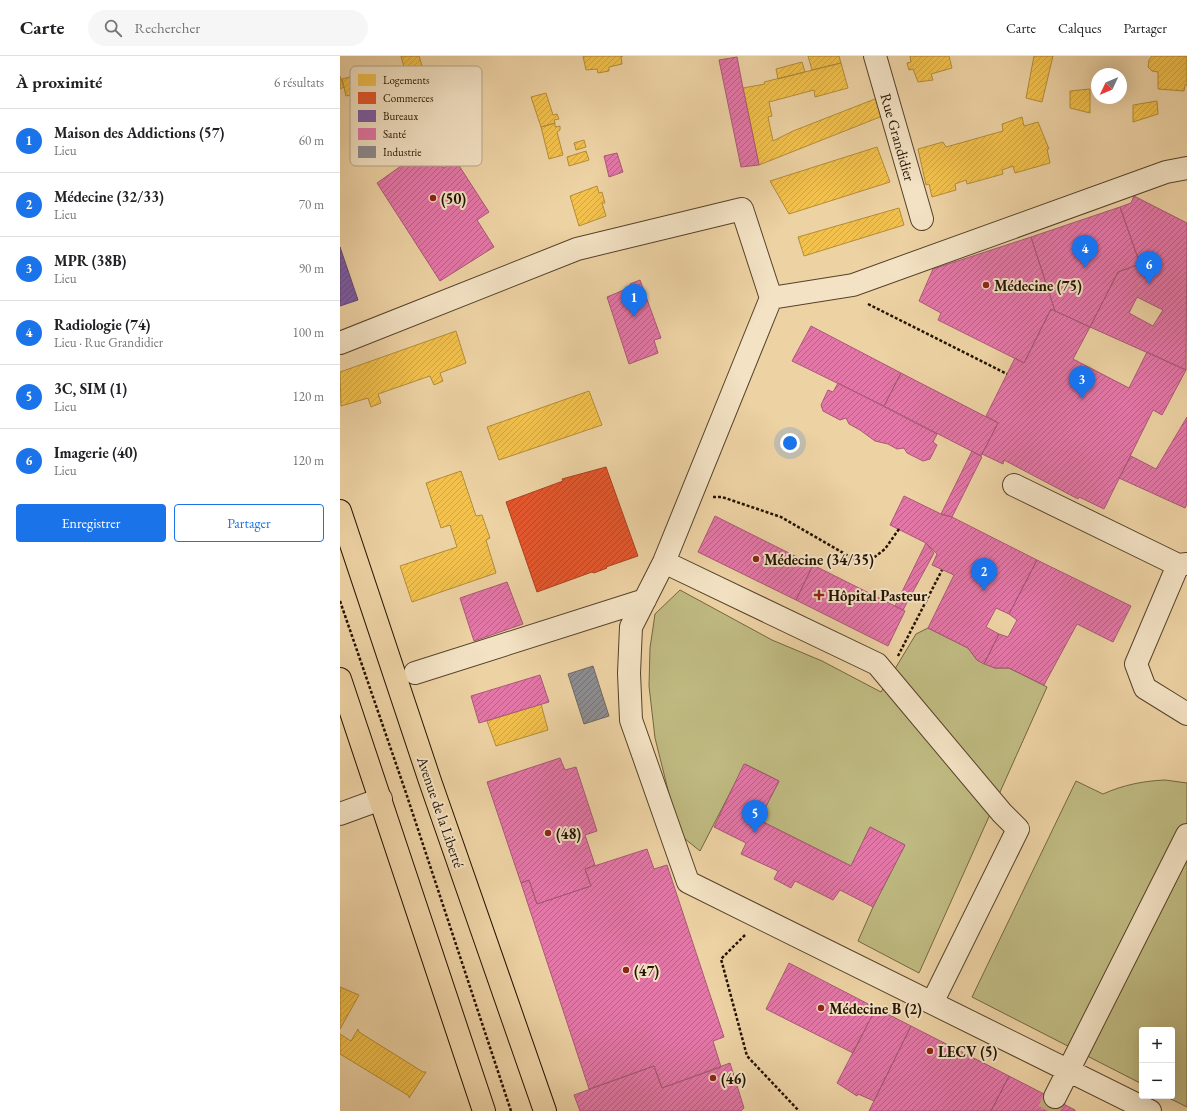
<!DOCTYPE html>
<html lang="fr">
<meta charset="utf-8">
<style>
:root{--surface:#fff;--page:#f6f6f6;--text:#202124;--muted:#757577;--line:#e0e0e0;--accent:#1a73e8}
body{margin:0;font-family:"EB Garamond",serif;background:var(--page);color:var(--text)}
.controls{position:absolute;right:12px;bottom:12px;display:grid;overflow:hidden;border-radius:4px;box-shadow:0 4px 16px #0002}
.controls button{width:36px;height:36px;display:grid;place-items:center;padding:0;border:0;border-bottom:1px solid var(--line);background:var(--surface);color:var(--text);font:20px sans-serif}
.compass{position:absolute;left:751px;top:12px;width:36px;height:36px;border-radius:50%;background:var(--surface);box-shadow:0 4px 16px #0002;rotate:226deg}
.you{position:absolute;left:450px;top:387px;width:14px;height:14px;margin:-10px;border:3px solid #fff;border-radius:50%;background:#1a73e8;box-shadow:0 0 0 6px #1a73e833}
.badge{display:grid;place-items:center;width:26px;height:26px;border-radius:50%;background:var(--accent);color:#fff;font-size:13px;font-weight:700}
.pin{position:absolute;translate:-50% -33px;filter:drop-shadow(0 1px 2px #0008)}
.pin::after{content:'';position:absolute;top:21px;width:14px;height:12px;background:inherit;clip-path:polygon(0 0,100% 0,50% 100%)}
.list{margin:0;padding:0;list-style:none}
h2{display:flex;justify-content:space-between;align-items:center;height:52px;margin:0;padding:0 16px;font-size:17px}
h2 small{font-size:13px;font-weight:400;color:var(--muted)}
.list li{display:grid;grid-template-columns:26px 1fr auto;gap:12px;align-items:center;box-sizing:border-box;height:64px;padding:0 16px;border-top:1px solid var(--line)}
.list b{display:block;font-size:15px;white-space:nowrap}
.list p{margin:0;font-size:13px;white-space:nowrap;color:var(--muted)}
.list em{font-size:13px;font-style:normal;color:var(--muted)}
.actions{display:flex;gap:8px;padding:12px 16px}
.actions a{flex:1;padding:9px 0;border:1px solid var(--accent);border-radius:4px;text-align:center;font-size:14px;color:var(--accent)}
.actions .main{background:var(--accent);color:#fff}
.icon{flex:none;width:22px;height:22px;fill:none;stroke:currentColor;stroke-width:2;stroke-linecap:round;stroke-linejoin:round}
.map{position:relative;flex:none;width:847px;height:1055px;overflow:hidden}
header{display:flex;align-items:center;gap:24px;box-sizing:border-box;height:56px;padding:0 20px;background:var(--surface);border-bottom:1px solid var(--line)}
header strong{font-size:19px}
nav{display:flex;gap:22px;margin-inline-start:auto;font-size:14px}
.search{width:280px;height:36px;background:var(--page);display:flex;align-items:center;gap:10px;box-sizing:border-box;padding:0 14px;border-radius:22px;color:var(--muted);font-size:15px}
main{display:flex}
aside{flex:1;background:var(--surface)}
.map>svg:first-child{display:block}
.green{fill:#bfba81;stroke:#726640}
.homes{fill:url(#homes-hatch);stroke:#b48c37}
.shops{fill:url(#shops-hatch);stroke:#aa4220}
.offices{fill:url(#offices-hatch);stroke:#614775}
.health{fill:url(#health-hatch);stroke:#aa5976;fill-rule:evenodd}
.industry{fill:url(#industry-hatch);stroke:#6e6866}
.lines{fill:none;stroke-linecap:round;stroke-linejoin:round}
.minor-tunnel{stroke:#c5ac83;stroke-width:22;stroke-dasharray:22 11;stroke-linecap:butt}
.minor-casing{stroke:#564229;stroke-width:24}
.major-casing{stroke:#241200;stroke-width:24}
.path{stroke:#241200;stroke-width:2.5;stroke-dasharray:3 2;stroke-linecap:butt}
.minor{stroke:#f3e2c4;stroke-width:22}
.major{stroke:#edd2a4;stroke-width:22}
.poi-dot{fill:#8f2418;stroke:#f3e2c4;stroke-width:1.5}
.labels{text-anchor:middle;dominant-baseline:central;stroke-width:4;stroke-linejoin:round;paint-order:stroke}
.street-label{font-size:15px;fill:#241200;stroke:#f3e2c4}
.poi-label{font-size:15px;font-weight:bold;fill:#241200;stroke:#f3e2c4;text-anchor:start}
.key{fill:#f3e2c4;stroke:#b5a489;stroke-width:1}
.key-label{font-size:11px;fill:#241200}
</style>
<header>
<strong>Carte</strong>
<div class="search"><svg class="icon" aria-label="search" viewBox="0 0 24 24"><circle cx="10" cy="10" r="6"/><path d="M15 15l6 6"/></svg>Rechercher</div>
<nav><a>Carte</a><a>Calques</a><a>Partager</a></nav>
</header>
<main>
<aside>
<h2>À proximité<small>6 résultats</small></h2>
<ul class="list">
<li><span class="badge">1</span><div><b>Maison des Addictions (57)</b><p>Lieu</p></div><em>60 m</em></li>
<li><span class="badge">2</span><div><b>Médecine (32/33)</b><p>Lieu</p></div><em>70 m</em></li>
<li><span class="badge">3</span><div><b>MPR (38B)</b><p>Lieu</p></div><em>90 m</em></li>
<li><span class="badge">4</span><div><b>Radiologie (74)</b><p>Lieu · Rue Grandidier</p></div><em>100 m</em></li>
<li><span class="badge">5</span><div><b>3C, SIM (1)</b><p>Lieu</p></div><em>120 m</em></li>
<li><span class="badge">6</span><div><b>Imagerie (40)</b><p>Lieu</p></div><em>120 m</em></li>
</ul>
<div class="actions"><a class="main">Enregistrer</a><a>Partager</a></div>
</aside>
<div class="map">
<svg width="847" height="1055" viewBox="0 0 847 1055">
<defs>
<pattern id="homes-hatch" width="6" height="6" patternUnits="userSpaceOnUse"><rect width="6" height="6" fill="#f2c14e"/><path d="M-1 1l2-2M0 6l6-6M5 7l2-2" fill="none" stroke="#cfa542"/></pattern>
<pattern id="shops-hatch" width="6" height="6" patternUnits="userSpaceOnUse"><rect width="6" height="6" fill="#e4572e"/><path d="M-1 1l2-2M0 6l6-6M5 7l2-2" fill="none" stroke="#b94725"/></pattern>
<pattern id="offices-hatch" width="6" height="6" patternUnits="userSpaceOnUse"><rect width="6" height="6" fill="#7b5ea7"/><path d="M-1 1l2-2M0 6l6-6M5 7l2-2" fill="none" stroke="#654c86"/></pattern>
<pattern id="health-hatch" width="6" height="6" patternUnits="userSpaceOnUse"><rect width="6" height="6" fill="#e377a8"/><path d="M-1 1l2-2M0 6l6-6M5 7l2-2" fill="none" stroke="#b86086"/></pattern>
<pattern id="industry-hatch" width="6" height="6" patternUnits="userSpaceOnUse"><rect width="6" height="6" fill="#8d8d92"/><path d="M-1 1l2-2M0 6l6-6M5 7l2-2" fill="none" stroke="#737275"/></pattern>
</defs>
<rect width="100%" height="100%" fill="#edd2a4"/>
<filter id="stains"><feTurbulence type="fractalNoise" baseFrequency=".005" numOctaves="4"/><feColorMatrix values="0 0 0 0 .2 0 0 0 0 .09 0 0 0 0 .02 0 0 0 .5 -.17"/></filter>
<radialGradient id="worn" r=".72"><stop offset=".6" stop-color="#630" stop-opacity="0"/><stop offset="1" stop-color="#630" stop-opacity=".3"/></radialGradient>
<!-- green -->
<path class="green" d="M 340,534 L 432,584 L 482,605 L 541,636 L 576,578 L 588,572 L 628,592 L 637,604 L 655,612 L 669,612 L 707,631 L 579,917 L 518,885 L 533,851 L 565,789 L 530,771 L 511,810 L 419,764 L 439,725 L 405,708 L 360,795 L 339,778 L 315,682 L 309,630 L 310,592 L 315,558 Z
M 825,724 L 847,727 L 847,1051 L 825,1040 L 832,1040 L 832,974 L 802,974 L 802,1028 L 632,941 L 736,725 L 763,738 C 783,729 803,725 825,724 Z"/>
<!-- homes -->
<path class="homes" d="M 61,0 L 79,0 L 82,10 L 65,15 Z
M 243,0 L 283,0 L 281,0 L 282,8 L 269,11 L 269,15 L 258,17 L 257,13 L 246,14 Z
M 468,0 L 499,0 L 501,7 L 472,14 Z
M 570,0 L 609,0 L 612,12 L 591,18 L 593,24 L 578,26 L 573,13 L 569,14 L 567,7 L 571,6 Z
M 694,0 L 713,0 L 702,46 L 686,42 Z
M 812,0 L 847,0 L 847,29 L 845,29 L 844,35 L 818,33 L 818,16 L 812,15 L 808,11 L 809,4 Z
M 462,6 L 465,16 L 438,23 L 436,13 Z
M 501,7 L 508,32 L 475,41 L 474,34 L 429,46 L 432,60 L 428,61 L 433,85 L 453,75 L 540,41 L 545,59 L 419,109 L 403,32 L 425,28 L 424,26 Z
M 51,11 L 56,28 L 6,40 L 2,23 Z
M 0,20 L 4,31 L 0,33 Z
M 750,33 L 750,57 L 730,52 L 730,35 Z
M 206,37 L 213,59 L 217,58 L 219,63 L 214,64 L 215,67 L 201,71 L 191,41 Z
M 817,45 L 818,58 L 793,66 L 793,49 Z
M 682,61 L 684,70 L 698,66 L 709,93 L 707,93 L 710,107 L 675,117 L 673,110 L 662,114 L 663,118 L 627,128 L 626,124 L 615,128 L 616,134 L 592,141 L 589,128 L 586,129 L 578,93 L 603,86 L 606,91 L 663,75 L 662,68 Z
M 215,67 L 215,71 L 220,70 L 220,74 L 217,76 L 223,99 L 209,103 L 201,71 Z
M 244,84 L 246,91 L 236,94 L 234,87 Z
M 537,91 L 550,126 L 449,158 L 430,125 Z
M 246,95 L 249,104 L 229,110 L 227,101 Z
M 257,130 L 259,137 L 262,136 L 265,147 L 262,147 L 266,160 L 239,170 L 230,140 Z
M 559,152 L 564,169 L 464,200 L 458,181 Z
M 116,275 L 126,307 L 100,317 L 103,325 L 94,329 L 90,320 L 38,338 L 41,347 L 31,351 L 28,342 L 1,350 L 0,316 Z
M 249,335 L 262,369 L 159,404 L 147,371 Z
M 121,415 L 136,460 L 142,459 L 150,482 L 146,484 L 156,517 L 72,546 L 60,510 L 117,491 L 110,469 L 101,472 L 86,427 Z
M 201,648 L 208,674 L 156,690 L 147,665 Z
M 0,931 L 19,939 L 0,973 Z
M 18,973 L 19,976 L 83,1016 L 86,1016 L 69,1042 L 69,1040 L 0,998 L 0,978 L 11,985 Z"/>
<!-- shops -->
<path class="shops" d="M 266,411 L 298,500 L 266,511 L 267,512 L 254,517 L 252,516 L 197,536 L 166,446 L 223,425 L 222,423 Z"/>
<!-- offices -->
<path class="offices" d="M 0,191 L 18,244 L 0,250 Z"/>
<!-- health -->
<path class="health" d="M 397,1 L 403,32 L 419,109 L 401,111 L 379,4 Z
M 86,87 L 103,112 L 116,105 L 149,156 L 137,164 L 154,191 L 100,225 L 37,127 L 61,110 L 59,106 Z
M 277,97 L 283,116 L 269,121 L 264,100 Z
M 794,140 L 847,167 L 846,314 L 750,271 L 778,216 L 800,208 L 780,151 L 791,147 ZM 797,241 L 823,254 L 813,270 L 789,257 Z
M 780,151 L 800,208 L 778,216 L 750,271 L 715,255 L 691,181 Z
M 691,181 L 715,255 L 711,253 L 684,307 L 598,264 L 601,257 L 579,245 L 593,213 Z
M 300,224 L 321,282 L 314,284 L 318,297 L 289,308 L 267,241 L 291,231 L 290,228 Z
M 711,253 L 750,271 L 733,303 L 789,332 L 807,296 L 846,314 L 822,359 L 813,354 L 764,453 L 739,441 L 738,443 L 664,404 L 663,408 L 642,398 L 658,367 L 646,360 L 675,302 L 684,307 Z
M 471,270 L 561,317 L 544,350 L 452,305 Z
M 561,317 L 658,367 L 641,400 L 544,350 Z
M 498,327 L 597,378 L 593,386 L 597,389 L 590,403 L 583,405 L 567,397 L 564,392 L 557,393 L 548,388 L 535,385 L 520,374 L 509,368 L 506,362 L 500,364 L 483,355 L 481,349 L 488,334 L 493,336 Z
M 847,361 L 847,448 L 845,452 L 779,422 L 791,400 L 816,413 Z
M 632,395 L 642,401 L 612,461 L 601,458 Z
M 564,440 L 601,458 L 612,461 L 697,504 L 669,558 L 656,552 L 646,571 L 659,578 L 644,608 L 637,604 L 628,592 L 588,572 L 614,519 L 592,509 L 597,498 L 586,487 L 550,469 Z
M 375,460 L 473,509 L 456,544 L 358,496 Z
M 586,487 L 594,497 L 563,554 L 555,550 Z
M 697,504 L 791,550 L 773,586 L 737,568 L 704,629 L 669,612 L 655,612 L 644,608 L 659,578 L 668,581 L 677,564 L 669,558 Z
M 473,509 L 565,555 L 548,590 L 456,544 Z
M 167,526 L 183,568 L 134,585 L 120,542 Z
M 200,619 L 209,646 L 139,667 L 131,640 Z
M 220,702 L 225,714 L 236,711 L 257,775 L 245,779 L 255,809 L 245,813 L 251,830 L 197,848 L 189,824 L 181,827 L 147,726 Z
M 404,708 L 439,725 L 419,764 L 511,810 L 530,771 L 565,789 L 533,851 L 500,834 L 493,844 L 455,825 L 451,832 L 434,823 L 438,815 L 401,798 L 406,787 L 374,771 Z
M 307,793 L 314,813 L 327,809 L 384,981 L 373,985 L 381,1011 L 322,1032 L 314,1010 L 249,1033 L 181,827 L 189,824 L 197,848 L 251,830 L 245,813 Z
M 449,907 L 536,952 L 513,997 L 426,953 Z
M 536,952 L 571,970 L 534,1045 L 518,1038 L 517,1040 L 497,1027 Z
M 571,970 L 669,1020 L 651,1055 L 529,1055 Z
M 390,1007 L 404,1052 L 401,1055 L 240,1055 L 234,1039 L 314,1010 L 322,1032 Z
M 669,1020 L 735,1054 L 735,1055 L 651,1055 Z"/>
<!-- industry -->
<path class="industry" d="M 253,610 L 269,660 L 244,668 L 228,618 Z"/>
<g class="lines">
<!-- minor-tunnel -->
<path class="minor-tunnel" d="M 708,1055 L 715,1041"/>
<defs>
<path id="minor" d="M 535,0 L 582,163
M 431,242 L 324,506 L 291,571 L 289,617 L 291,664 L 348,826 L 810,1055
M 0,287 L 237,193 L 402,153 L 431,242 L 513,229 L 826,116 L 847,112
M 674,429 L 838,509
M 324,506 L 537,608 L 662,757 L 678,773 L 592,947
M 847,508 L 838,509 L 796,608 L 805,632 L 847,658
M 75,617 L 305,544
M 0,758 L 41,743
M 715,1041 L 847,779"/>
<path id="major" d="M 0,455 L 90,725 L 205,1055
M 0,623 L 144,1055"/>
</defs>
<!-- minor casing -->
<use href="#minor" class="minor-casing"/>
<!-- major casing -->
<use href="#major" class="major-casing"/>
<!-- path -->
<path class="path" d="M 528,248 L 667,318
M 373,441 L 382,441 L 441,461 L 524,509 L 545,493 L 559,473
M 0,545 L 65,734 L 171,1055
M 558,600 L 602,514
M 405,879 L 381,903 L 407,1000 L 459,1055"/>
<!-- minor -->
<use href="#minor" class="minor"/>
<!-- major -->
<use href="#major" class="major"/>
</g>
<!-- markers -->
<g class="poi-dot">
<circle cx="93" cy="142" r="4"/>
<circle cx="646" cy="229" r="4"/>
<circle cx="416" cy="503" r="4"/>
<path d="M477 533h4v4h4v4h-4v4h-4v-4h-4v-4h4z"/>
<circle cx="208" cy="777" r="4"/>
<circle cx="286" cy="914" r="4"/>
<circle cx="481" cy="952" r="4"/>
<circle cx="590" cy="995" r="4"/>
<circle cx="373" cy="1022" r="4"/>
</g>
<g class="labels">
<!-- street labels -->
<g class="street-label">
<text transform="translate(558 81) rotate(74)">Rue Grandidier</text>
<text transform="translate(101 756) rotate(71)">Avenue de la Liberté</text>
</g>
<!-- poi labels -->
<g class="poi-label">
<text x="101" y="142">(50)</text>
<text x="654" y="229">Médecine (75)</text>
<text x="424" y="503">Médecine (34/35)</text>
<text x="488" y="539">Hôpital Pasteur</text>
<text x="216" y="777">(48)</text>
<text x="294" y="914">(47)</text>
<text x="489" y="952">Médecine B (2)</text>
<text x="598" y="995">LECV (5)</text>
<text x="381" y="1022">(46)</text>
</g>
</g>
<!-- legend -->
<rect x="10" y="10" width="132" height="100" rx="6" class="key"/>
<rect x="18" y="18" width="18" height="12" fill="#f2c14e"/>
<rect x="18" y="36" width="18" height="12" fill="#e4572e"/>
<rect x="18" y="54" width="18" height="12" fill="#7b5ea7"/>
<rect x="18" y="72" width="18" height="12" fill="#e377a8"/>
<rect x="18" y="90" width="18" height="12" fill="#8d8d92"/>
<g class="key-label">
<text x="43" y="28">Logements</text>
<text x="43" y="46">Commerces</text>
<text x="43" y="64">Bureaux</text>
<text x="43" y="82">Santé</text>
<text x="43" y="100">Industrie</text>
</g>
<rect width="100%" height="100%" filter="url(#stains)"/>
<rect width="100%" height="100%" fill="url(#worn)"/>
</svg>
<div class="controls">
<button>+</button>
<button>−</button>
</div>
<svg class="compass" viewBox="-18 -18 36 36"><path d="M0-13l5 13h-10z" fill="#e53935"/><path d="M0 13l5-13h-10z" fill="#757577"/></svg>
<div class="you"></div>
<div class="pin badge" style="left:294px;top:261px">1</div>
<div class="pin badge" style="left:644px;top:535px">2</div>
<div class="pin badge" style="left:742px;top:343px">3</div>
<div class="pin badge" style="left:745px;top:212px">4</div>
<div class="pin badge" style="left:415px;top:777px">5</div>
<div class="pin badge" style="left:809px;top:228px">6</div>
</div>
</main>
